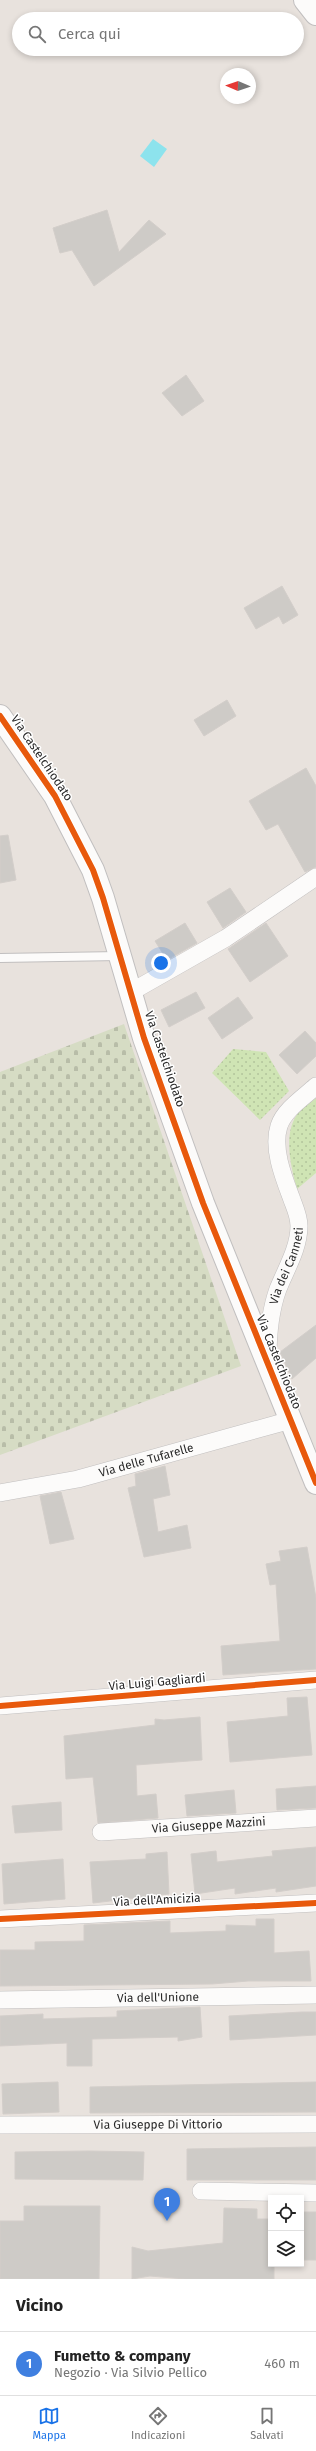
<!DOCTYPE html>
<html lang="it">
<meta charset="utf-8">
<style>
:root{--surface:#fff;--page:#f6f6f6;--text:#222;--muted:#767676;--line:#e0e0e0;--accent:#1a73e8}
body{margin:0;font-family:"Fira Sans",sans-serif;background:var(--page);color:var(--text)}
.controls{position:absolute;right:12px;bottom:12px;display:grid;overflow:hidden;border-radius:0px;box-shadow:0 2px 6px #0003}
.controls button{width:36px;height:36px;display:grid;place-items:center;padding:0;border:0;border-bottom:1px solid var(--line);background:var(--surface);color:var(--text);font:20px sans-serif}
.compass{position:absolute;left:220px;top:68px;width:36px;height:36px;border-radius:50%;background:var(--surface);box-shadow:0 2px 6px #0003;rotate:272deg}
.you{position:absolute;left:161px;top:963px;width:14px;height:14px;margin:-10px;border:3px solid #fff;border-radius:50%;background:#1a73e8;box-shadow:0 0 0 6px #1a73e833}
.badge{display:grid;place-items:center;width:26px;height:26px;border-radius:50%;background:var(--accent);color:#fff;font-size:13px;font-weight:700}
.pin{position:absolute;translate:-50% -33px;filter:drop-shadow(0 1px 2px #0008)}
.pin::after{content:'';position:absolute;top:21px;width:14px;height:12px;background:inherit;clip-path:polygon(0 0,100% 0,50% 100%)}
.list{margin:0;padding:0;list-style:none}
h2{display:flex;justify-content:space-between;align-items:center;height:52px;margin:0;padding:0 16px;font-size:17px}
h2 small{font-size:13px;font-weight:400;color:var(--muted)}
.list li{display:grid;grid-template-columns:26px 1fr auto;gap:12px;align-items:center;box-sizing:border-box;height:64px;padding:0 16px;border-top:1px solid var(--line)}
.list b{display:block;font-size:15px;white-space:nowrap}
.list p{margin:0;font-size:13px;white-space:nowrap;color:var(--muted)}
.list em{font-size:13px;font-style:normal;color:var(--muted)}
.icon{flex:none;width:22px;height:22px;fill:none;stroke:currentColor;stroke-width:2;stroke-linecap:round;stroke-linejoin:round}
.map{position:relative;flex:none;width:316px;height:2279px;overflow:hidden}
.search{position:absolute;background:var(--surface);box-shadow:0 2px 6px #0003;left:12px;right:12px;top:12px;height:44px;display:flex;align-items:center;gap:10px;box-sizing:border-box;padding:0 14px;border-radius:22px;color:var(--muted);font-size:15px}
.sheet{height:116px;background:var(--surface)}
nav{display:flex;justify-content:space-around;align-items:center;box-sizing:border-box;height:56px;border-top:1px solid var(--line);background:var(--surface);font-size:11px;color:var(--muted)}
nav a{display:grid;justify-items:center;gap:2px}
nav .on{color:var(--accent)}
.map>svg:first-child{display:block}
.grass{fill:url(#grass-dots)}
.cemetery{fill:url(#cemetery-stones)}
.water{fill:#8de3ed}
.building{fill:#cecbc7;stroke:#d3ceca}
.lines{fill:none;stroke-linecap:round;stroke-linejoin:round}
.lane-casing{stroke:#c1bfbf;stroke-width:10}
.street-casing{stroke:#c1bfbf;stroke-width:18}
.secondary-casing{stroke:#c1bfbf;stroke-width:24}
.lane{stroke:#fcfbfa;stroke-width:8}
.street{stroke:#fcfbfa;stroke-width:17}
.secondary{stroke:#fcfbfa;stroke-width:22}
.cycleway-casing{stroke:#fff;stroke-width:8}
.cycleway{stroke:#e8590c;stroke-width:6}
.labels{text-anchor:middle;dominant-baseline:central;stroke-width:3;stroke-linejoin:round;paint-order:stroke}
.street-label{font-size:12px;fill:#292929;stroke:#fff}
</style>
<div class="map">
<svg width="316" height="2279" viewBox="0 0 316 2279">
<defs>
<pattern id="grass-dots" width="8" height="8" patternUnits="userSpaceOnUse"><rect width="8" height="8" fill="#cfe4b4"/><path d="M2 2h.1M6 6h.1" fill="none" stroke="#b2c49b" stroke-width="1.8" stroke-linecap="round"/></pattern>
<pattern id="cemetery-stones" width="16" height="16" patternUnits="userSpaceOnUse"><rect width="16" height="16" fill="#d6dcc4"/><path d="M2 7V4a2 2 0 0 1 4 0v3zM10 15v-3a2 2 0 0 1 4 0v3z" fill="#b8bda8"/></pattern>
</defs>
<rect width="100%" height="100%" fill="#e8e2dd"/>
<!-- grass -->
<path class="grass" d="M 233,1049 L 266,1052 L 289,1091 L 260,1120 L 212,1073 Z
M 316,1098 L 316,1173 L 297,1189 C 291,1167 282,1132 299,1112 C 303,1107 311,1103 316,1098 Z"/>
<!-- cemetery -->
<path class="cemetery" d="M 124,1024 L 241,1366 L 0,1455 L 0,1072 Z"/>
<!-- water -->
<path class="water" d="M 153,139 L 167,149 L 154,167 L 140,156 Z"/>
<!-- building -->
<path class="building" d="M 107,210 L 119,252 L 149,220 L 166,234 L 94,286 L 72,250 L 60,253 L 53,228 Z
M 186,375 L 204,401 L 182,416 L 162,393 Z
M 282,586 L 298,615 L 283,624 L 279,616 L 256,629 L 244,608 Z
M 227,700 L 236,716 L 204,736 L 194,720 Z
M 306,768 L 316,786 L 316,867 L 305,872 L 278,824 L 266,830 L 249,801 Z
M 8,835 L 16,880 L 0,883 L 0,836 Z
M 230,888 L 246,912 L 223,928 L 207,902 Z
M 185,923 L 197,943 L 167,960 L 155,941 Z
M 266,923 L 288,956 L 250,982 L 228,949 Z
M 196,992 L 205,1008 L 169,1027 L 161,1010 Z
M 238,997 L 253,1018 L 222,1039 L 208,1018 Z
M 305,1031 L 316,1043 L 316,1056 L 297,1074 L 279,1055 Z
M 316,1325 L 316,1358 L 292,1379 L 280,1352 Z
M 165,1466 L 170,1495 L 153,1499 L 158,1532 L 187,1525 L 191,1548 L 144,1557 L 128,1488 L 136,1486 L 135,1474 Z
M 61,1492 L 74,1539 L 50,1544 L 40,1496 Z
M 307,1547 L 316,1598 L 316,1669 L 223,1675 L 221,1646 L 280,1641 L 276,1584 L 270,1585 L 266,1564 L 281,1561 L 279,1551 Z
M 307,1697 L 312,1755 L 230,1762 L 227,1722 L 288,1716 L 287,1698 Z
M 200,1717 L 202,1760 L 136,1765 L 137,1796 L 156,1794 L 158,1818 L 98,1823 L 93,1777 L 66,1779 L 64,1736 L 155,1725 L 155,1719 L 164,1720 Z
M 316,1786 L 316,1808 L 277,1810 L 276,1789 Z
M 234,1790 L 236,1813 L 187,1816 L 185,1795 Z
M 61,1802 L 62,1830 L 15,1833 L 12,1806 Z
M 316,1847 L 316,1886 L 276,1892 L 276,1888 L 235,1894 L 235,1888 L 195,1894 L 191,1854 L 216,1851 L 217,1862 L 273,1856 L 272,1851 Z
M 167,1852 L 169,1894 L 93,1903 L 90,1862 L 146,1859 L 146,1854 Z
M 63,1859 L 65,1899 L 4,1904 L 2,1864 Z
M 256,1919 L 274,1919 L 274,1953 L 309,1951 L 311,1981 L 248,1981 L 212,1984 L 0,1986 L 0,1950 L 35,1950 L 35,1942 L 84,1941 L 84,1925 L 170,1921 L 170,1933 L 226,1931 L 226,1925 L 256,1926 Z
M 200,2007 L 202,2037 L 178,2041 L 178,2037 L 92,2039 L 92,2066 L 67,2066 L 67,2043 L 0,2046 L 0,2016 L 43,2014 L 43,2019 L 117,2017 L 117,2011 Z
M 302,2012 L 316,2012 L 316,2035 L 230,2040 L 229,2016 Z
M 58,2082 L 59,2112 L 3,2114 L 2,2084 Z
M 316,2082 L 316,2112 L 90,2113 L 90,2087 Z
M 316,2147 L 316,2180 L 187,2180 L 187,2149 Z
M 89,2151 L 144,2152 L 143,2180 L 15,2179 L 15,2152 Z
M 24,2206 L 100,2206 L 99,2279 L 0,2279 L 0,2221 L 24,2221 Z
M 224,2208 L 257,2209 L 257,2219 L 271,2219 L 271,2264 L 274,2264 L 274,2279 L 185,2279 L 150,2276 L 132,2279 L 132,2247 L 148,2251 L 223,2243 Z
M 302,2212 L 316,2212 L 316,2260 L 303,2260 Z"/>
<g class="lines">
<defs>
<path id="lane" d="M 0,958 L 119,956"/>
<g id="street">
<path d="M 131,992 L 226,938 L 316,877"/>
<path id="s1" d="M 268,1358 C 268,1336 270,1311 278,1289 C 286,1269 299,1248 299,1226 C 299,1215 294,1206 291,1197 C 283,1176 272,1148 279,1126 C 284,1110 304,1097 316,1086"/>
<path id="s2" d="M 0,1493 L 78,1479 L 291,1420"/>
<path d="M 0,1706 L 316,1680"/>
<path id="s3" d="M 101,1832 L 316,1818"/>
<path d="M 0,1919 L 316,1903"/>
<path id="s4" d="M 0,2000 L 316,1995"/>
<path id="s5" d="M 0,2125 L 316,2124"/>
<path d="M 201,2191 L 316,2193"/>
</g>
<path id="secondary" d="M 305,0 L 316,14
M 0,716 L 55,796 L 93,870 L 103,898 L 144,1038 L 203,1203 L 316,1483"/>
</defs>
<!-- lane casing -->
<use href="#lane" class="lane-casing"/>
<!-- street casing -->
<use href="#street" class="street-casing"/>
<!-- secondary casing -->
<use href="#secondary" class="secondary-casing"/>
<!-- lane -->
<use href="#lane" class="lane"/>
<!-- street -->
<use href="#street" class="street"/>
<!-- secondary -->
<use href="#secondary" class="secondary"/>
<defs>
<path id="cycleway" d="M 0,716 L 55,796 L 93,870 L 103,898 L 144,1038 L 203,1203 L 316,1483
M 0,1706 L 316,1680
M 0,1919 L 316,1903"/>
</defs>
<!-- cycleway casing -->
<use href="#cycleway" class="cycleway-casing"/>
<!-- cycleway -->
<use href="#cycleway" class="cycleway"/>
</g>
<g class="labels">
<!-- street labels -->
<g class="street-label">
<text transform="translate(42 758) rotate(56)">Via Castelchiodato</text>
<text transform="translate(165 1059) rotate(71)">Via Castelchiodato</text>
<text stroke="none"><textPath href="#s1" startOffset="95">Via dei Canneti</textPath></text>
<text transform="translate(279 1362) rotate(68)">Via Castelchiodato</text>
<text stroke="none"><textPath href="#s2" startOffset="150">Via delle Tufarelle</textPath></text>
<text transform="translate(157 1682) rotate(-5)">Via Luigi Gagliardi</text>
<text stroke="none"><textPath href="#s3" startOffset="108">Via Giuseppe Mazzini</textPath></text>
<text transform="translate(157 1900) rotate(-3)">Via dell'Amicizia</text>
<text stroke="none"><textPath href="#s4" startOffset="158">Via dell'Unione</textPath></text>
<text stroke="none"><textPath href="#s5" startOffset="158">Via Giuseppe Di Vittorio</textPath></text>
</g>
</g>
</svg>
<div class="controls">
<button><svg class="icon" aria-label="locate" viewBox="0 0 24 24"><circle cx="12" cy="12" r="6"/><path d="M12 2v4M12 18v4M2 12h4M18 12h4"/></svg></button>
<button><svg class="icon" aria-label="layers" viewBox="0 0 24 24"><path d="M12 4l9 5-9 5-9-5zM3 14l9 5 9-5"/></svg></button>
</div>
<svg class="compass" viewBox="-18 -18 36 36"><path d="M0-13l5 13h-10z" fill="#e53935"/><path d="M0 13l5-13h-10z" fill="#767676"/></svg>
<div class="you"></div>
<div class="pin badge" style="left:167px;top:2221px;background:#3f7fe0">1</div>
<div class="search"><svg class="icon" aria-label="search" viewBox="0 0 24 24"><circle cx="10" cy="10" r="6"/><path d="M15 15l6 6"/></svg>Cerca qui</div>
</div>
<section class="sheet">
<h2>Vicino<small></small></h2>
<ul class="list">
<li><span class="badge" style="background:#3f7fe0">1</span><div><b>Fumetto &amp; company</b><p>Negozio · Via Silvio Pellico</p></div><em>460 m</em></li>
</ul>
</section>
<nav>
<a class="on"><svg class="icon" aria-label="map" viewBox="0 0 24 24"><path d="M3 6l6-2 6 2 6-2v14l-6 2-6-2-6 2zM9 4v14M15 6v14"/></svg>Mappa</a>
<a><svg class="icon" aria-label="directions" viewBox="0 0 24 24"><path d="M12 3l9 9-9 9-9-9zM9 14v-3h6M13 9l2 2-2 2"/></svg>Indicazioni</a>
<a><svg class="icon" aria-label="saved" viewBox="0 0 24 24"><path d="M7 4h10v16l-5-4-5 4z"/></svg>Salvati</a>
</nav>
